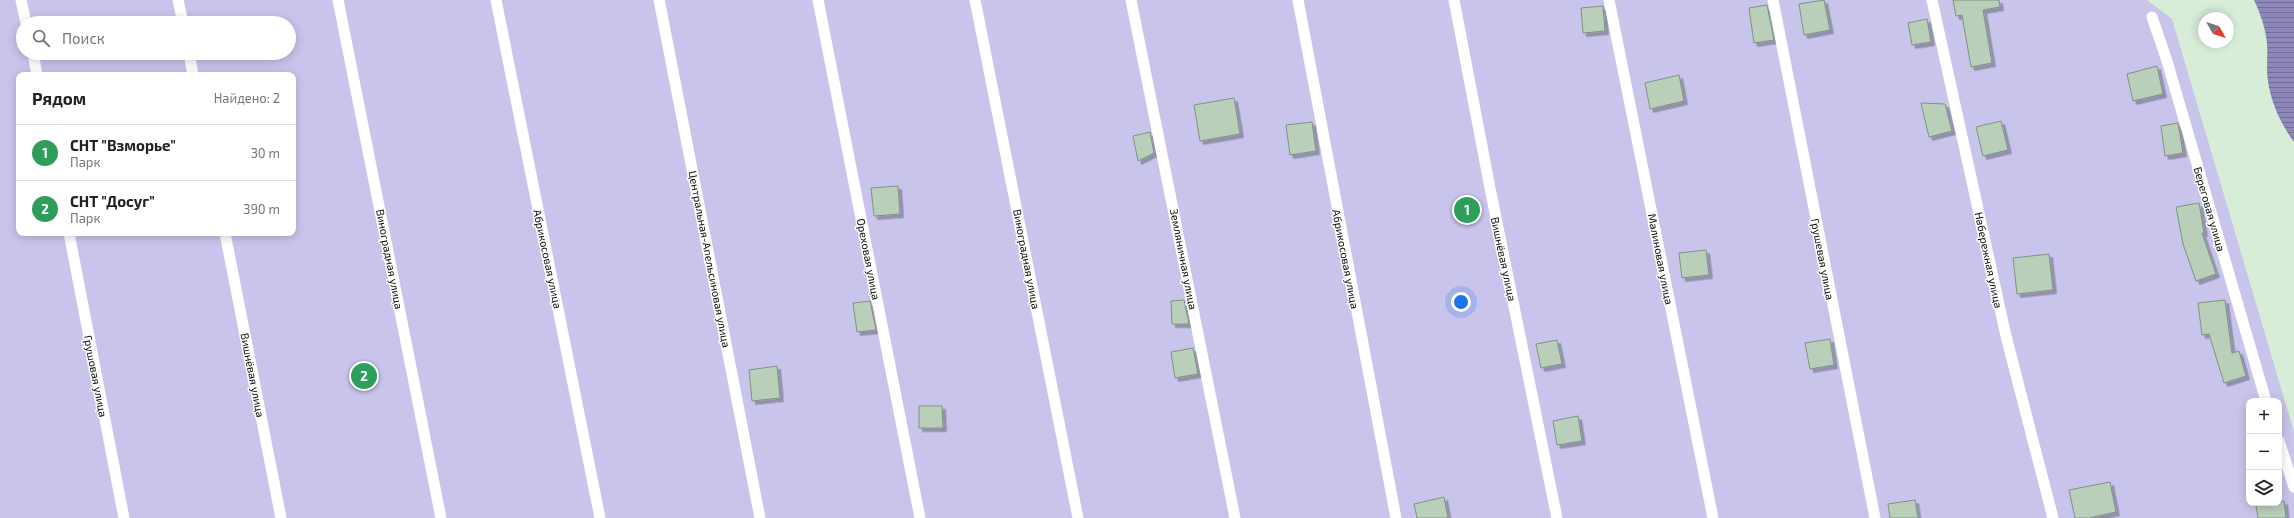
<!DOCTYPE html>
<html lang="ru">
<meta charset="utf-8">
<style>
:root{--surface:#fff;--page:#f6f6f6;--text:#222;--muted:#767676;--line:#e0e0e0;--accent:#7e64df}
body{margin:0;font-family:"Exo 2",sans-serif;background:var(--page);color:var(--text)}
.controls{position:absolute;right:12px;bottom:12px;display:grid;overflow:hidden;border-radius:8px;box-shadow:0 2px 10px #0003}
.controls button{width:36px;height:36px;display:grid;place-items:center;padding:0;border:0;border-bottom:1px solid var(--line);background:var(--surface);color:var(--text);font:20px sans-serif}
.compass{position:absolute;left:2198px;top:12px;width:36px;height:36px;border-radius:50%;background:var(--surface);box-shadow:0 2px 10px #0003;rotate:130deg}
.you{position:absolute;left:1461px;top:302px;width:14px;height:14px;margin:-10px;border:3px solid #fff;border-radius:50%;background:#1a73e8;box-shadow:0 0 0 6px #1a73e833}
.badge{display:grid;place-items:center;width:26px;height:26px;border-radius:50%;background:var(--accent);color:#fff;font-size:13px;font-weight:700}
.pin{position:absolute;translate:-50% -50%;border:2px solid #fff;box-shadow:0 1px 4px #0006}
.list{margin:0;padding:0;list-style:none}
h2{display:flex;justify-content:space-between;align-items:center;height:52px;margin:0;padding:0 16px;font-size:17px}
h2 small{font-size:13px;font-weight:400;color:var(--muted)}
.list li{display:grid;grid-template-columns:26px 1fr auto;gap:12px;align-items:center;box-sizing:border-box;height:56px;padding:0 16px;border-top:1px solid var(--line)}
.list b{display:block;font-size:15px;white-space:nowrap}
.list p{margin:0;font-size:13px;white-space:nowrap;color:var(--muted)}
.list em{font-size:13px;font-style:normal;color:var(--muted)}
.icon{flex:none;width:22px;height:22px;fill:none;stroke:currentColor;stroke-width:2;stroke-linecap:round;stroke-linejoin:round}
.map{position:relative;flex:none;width:2294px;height:518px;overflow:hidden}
.search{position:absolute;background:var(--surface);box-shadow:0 2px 10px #0003;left:16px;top:16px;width:280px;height:44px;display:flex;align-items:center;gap:10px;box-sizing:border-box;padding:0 14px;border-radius:22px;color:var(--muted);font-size:15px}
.panel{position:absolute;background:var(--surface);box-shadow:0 2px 10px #0003;left:16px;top:72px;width:280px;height:164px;border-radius:8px}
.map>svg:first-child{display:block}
.green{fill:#c8c4ec;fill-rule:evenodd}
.water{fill:url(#water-rules)}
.building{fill:#b9cfba;stroke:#7e937f;filter:url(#shadow)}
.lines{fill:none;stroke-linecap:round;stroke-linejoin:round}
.service{stroke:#fff;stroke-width:11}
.labels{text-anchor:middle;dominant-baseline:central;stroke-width:3;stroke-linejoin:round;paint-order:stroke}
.street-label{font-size:11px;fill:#070f08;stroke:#fff}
</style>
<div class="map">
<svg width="2294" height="518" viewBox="0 0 2294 518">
<defs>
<pattern id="water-rules" width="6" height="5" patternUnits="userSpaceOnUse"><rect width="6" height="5" fill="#8d87ba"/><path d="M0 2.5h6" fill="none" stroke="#716d95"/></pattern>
<filter id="shadow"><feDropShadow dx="3.5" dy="3.5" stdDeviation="0" flood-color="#0004"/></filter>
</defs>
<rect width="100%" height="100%" fill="#d7edd8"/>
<!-- green -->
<path class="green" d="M 0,0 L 656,0 L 755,518 L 0,518 ZM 23,23 L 289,23 L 289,53 L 23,53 ZM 19,75 L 293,75 L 293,233 L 19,233 Z
M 665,0 L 2147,0 L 2172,19 L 2294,432 L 2294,518 L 765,518 ZM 2249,401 L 2279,401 L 2279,503 L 2249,503 Z"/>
<!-- water -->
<path class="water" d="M 2254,0 L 2294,0 L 2294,142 C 2281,124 2271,103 2268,81 C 2266,69 2268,56 2267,44 C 2266,29 2260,13 2254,0 Z"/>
<!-- building -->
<path class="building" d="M 1824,0 L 1830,30 L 1804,35 L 1799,4 Z
M 1953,0 L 1999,0 L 2000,7 L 1983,10 L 1992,63 L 1971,67 L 1962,15 L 1956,16 Z
M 1767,5 L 1774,40 L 1754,43 L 1749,8 Z
M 1603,6 L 1605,31 L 1583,33 L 1581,8 Z
M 1927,19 L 1931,42 L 1912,45 L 1908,23 Z
M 2157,66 L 2163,94 L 2133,101 L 2127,74 Z
M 1679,75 L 1684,101 L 1650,109 L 1645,83 Z
M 1234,98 L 1240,134 L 1200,141 L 1194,105 Z
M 1921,103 L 1945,104 L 1952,131 L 1929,137 Z
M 2001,121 L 2008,150 L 1983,156 L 1976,127 Z
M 1312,122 L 1316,151 L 1290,155 L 1286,125 Z
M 2178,123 L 2183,153 L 2165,156 L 2161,126 Z
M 1150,132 L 1154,153 L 1138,161 L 1133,136 Z
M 898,186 L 900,214 L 874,216 L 871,188 Z
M 2199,203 L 2204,233 L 2202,233 L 2216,274 L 2196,281 L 2183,244 L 2176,207 Z
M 1706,250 L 1709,275 L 1682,278 L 1679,253 Z
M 2049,254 L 2053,290 L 2017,294 L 2013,258 Z
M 1184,300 L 1189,324 L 1172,324 L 1171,301 Z
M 2225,300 L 2232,353 L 2239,351 L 2246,376 L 2224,383 L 2209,334 L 2202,335 L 2198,303 Z
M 870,301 L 876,330 L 857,332 L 853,303 Z
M 1830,339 L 1834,365 L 1810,369 L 1805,343 Z
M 1557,340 L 1562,364 L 1541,368 L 1536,344 Z
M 1193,348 L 1198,374 L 1175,378 L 1171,352 Z
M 777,366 L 780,398 L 752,401 L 749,370 Z
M 919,406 L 942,406 L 943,428 L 919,428 Z
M 1578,416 L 1582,441 L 1557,445 L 1553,421 Z
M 2110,482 L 2116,512 L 2089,518 L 2075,518 L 2069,490 Z
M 1444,497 L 1448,518 L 1417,518 L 1414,504 Z
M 1915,500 L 1918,518 L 1890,518 L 1888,504 Z
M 2284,501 L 2286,518 L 2258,518 L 2256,505 Z"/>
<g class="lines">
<!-- service -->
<path class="service" d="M 21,0 L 26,23
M 178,0 L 183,23
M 338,0 L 441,518
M 496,0 L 600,518
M 659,0 L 760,518
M 818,0 L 920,518
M 975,0 L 1078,518
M 1131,0 L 1235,518
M 1298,0 L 1396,518
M 1454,0 L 1491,193 L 1557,518
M 1609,0 L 1713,518
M 1773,0 L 1875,518
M 1932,0 L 2006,336 L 2053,518
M 2152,17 L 2167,61 L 2266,401
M 33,53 L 37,75
M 189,53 L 193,75
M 69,233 L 124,518
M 225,233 L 281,518
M 2279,441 L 2294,487"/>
</g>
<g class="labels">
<!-- street labels -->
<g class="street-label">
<text transform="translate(2210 209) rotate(74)">Береговая улица</text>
<text transform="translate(390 259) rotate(79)">Виноградная улица</text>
<text transform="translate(548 259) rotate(78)">Абрикосовая улица</text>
<text transform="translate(710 259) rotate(79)">Центральная-Апельсиновая улица</text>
<text transform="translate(869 259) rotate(79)">Ореховая улица</text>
<text transform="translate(1027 259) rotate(79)">Виноградная улица</text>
<text transform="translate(1184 259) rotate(79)">Земляничная улица</text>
<text transform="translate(1346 259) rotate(79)">Абрикосовая улица</text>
<text transform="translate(1504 259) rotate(78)">Вишнёвая улица</text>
<text transform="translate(1661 259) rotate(79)">Малиновая улица</text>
<text transform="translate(1823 259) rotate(79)">Грушевая улица</text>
<text transform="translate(1989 260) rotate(78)">Набережная улица</text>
<text transform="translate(253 375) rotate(79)">Вишнёвая улица</text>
<text transform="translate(96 376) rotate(79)">Грушовая улица</text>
</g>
</g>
</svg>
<div class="controls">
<button>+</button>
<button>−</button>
<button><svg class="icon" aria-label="layers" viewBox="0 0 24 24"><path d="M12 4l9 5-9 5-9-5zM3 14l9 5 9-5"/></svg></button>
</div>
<svg class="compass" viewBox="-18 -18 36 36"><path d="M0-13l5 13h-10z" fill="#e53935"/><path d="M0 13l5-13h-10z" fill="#767676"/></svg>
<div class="you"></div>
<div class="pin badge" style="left:1467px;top:210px;background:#2e9e5b">1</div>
<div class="pin badge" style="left:364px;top:376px;background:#2e9e5b">2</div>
<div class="search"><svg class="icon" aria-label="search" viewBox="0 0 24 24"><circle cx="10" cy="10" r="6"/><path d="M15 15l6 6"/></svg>Поиск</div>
<section class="panel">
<h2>Рядом<small>Найдено: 2</small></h2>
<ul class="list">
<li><span class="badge" style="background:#2e9e5b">1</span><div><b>СНТ &quot;Взморье&quot;</b><p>Парк</p></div><em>30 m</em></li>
<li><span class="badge" style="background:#2e9e5b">2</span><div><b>СНТ &quot;Досуг&quot;</b><p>Парк</p></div><em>390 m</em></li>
</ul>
</section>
</div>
